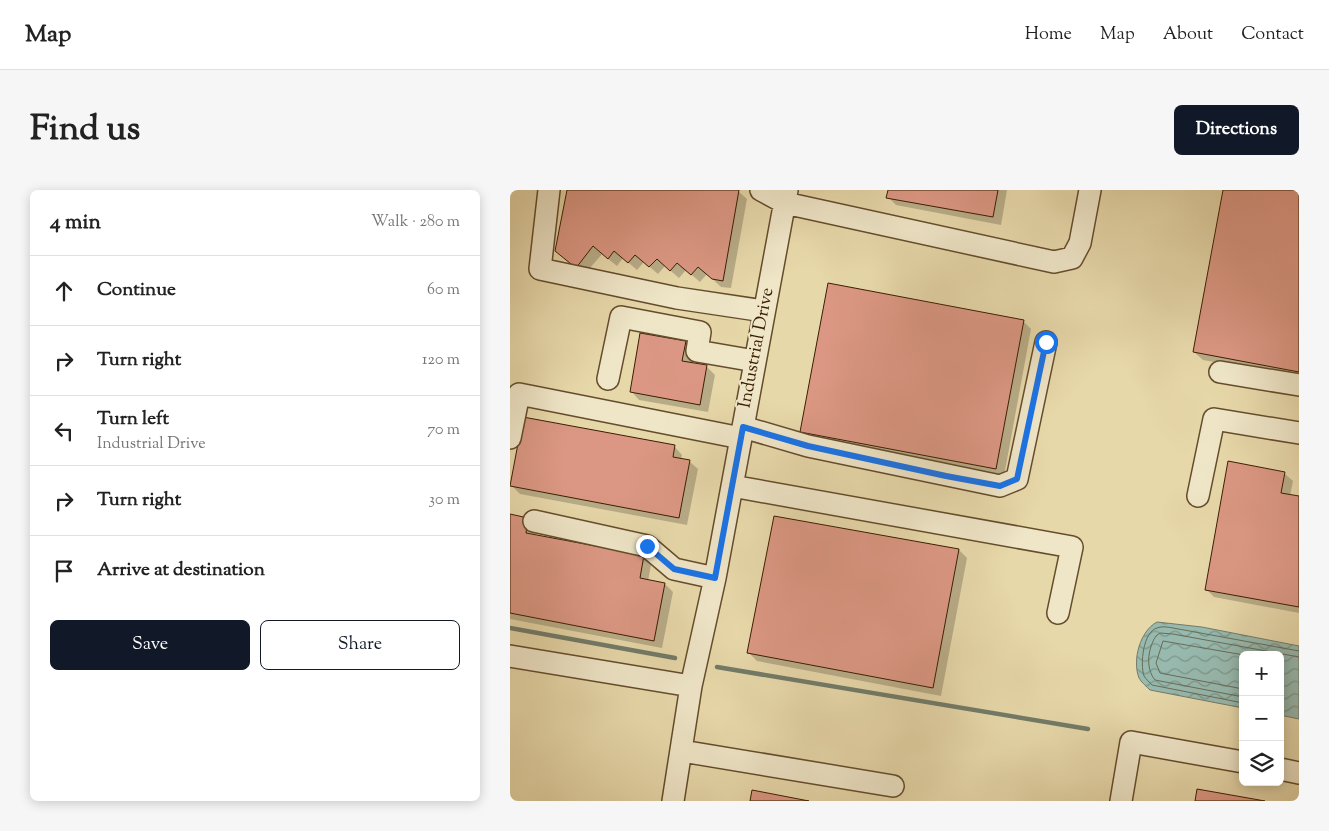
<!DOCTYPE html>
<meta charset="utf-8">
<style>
:root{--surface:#fff;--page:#f6f6f6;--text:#222;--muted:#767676;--line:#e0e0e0;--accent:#111827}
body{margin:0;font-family:"Sorts Mill Goudy",serif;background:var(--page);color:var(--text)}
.controls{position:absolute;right:15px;bottom:15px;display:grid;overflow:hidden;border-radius:8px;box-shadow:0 2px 12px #0003}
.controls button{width:45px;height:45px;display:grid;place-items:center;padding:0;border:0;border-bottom:1px solid var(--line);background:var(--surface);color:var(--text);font:25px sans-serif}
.stop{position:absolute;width:15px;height:15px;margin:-11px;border:4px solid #1a73e8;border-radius:50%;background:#fff}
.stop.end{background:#1a73e8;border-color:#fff;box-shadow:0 1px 5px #0008}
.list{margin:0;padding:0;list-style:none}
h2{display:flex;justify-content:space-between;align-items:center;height:65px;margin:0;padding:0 20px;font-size:21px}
h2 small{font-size:16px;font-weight:400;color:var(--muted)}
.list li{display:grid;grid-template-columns:32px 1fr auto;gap:15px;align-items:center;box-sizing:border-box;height:70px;padding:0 20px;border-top:1px solid var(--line)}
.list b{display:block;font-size:19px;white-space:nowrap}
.list p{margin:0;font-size:16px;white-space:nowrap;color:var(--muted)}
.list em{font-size:16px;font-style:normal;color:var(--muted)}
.actions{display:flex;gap:10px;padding:15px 20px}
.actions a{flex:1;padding:11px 0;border:1px solid var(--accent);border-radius:8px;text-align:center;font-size:18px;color:var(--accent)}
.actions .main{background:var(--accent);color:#fff}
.icon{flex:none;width:28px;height:28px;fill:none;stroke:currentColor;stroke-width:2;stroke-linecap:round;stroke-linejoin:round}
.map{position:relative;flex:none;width:789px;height:611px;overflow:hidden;border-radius:8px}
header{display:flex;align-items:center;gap:30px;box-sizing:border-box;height:70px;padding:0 25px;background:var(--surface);border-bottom:1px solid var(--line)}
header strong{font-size:24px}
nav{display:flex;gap:28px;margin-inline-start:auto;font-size:18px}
.intro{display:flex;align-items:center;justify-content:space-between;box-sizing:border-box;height:120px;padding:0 30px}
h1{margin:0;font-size:35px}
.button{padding:12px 22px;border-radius:8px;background:var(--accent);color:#fff;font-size:18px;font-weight:700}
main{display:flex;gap:30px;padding:0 30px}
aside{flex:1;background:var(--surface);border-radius:8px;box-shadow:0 2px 12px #0003}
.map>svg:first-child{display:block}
.water{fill:url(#water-waves);stroke:#727b69}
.shadow{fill:#0003}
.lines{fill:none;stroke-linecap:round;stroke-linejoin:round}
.shore{stroke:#686c58;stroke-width:1}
.stream{stroke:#727b69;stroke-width:4.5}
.building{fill:#db9783;stroke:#3a1e02}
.minor-casing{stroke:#654c2c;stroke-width:24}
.minor{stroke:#efe6c8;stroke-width:21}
.route{stroke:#1a73e8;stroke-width:6}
.labels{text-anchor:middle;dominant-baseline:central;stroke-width:4;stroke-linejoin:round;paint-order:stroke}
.street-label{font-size:18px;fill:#3a1e02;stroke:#efe6c8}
</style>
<header>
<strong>Map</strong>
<nav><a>Home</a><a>Map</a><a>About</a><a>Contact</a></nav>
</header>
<div class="intro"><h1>Find us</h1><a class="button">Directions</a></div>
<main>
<aside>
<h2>4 min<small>Walk · 280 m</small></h2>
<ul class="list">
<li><svg class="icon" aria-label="ahead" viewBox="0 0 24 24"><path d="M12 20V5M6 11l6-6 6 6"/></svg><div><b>Continue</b></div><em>60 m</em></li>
<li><svg class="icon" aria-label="right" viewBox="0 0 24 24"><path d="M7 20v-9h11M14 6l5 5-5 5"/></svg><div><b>Turn right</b></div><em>120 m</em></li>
<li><svg class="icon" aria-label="left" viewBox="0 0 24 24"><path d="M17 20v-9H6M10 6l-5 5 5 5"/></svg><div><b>Turn left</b><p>Industrial Drive</p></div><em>70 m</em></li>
<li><svg class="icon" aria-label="right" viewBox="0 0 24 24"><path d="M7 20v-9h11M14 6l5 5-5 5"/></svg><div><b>Turn right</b></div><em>30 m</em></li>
<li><svg class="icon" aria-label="arrive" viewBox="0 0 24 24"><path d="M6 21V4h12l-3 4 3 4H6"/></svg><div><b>Arrive at destination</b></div></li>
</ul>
<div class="actions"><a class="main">Save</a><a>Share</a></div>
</aside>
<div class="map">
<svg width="789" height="611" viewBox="0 0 789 611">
<defs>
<pattern id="water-waves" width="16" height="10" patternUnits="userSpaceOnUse" patternTransform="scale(1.25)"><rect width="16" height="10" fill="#97b9ae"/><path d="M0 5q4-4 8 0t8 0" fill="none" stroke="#7c968b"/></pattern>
</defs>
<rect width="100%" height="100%" fill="#e7d8aa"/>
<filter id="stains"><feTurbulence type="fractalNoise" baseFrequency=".004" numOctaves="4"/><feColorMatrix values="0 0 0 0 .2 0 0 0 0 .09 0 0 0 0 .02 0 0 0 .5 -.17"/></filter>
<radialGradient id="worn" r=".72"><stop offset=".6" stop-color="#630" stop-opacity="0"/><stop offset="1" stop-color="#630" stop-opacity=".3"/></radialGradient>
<!-- water -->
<path class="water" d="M 647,432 L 692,437 L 789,456 L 789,529 L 770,525 L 770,465 L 733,465 L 733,518 L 640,500 C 637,497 631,492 629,488 C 622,470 630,441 647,432 Z"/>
<!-- shadow -->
<path class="shadow" d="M 58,0 L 228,1 L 237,9 L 221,98 L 211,97 L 197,84 L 190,92 L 176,80 L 169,88 L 155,76 L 148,84 L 134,72 L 127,80 L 113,68 L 107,76 L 92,64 L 74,85 L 46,61 Z
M 379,0 L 497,0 L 491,35 L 386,15 L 378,7 Z
M 714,0 L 789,0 L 789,188 L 693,170 L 684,162 Z
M 513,131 L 521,139 L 494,286 L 299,250 L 291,241 Z
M 175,152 L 183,160 L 181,174 L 197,177 L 205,185 L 198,222 L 129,210 L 121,201 Z
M 164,256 L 172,265 L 171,270 L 179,271 L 188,279 L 177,335 L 10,304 L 2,296 Z
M 774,283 L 783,291 L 780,306 L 789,308 L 789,423 L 704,407 L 696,399 Z
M 0,326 L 26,337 L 25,346 L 133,366 L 141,375 L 138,391 L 155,394 L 163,402 L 152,458 L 0,429 Z
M 449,360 L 457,368 L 431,506 L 247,471 L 239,463 Z"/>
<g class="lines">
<!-- shore -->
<path class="shore" d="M 733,499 L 650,483 L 646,473 L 653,451 L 734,465
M 733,507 L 645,490 C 635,478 638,458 646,446 L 650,443 L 663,444 L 789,467
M 733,513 L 642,495 C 640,493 636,489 634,486 C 630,474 633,442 647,438 C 652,436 658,437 663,438 L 789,461"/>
<!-- stream -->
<path class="stream" d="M 0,438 L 165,468
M 207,477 L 578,539"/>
</g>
<!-- building -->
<path class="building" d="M 57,0 L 229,0 L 213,91 L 202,89 L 188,77 L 181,85 L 167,73 L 160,81 L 147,69 L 139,77 L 125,65 L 118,73 L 104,61 L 98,69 L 83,56 L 66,78 L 45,61 Z
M 378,0 L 488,0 L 483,27 L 376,8 Z
M 713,0 L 789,0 L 789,182 L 683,162 Z
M 318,93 L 514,130 L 486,279 L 290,242 Z
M 130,143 L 176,151 L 172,171 L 197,175 L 190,215 L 120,202 Z
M 13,227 L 165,255 L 163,267 L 180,270 L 169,328 L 0,296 Z
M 718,271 L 775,282 L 771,303 L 789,306 L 789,417 L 695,400 Z
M 0,324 L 18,328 L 16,343 L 134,365 L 130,388 L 155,393 L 144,451 L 0,423 Z
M 264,326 L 449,359 L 423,498 L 237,463 Z
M 687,599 L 755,611 L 685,611 Z
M 242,600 L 299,611 L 240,611 Z"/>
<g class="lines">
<defs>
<path id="minor" d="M 39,0 L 30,79 L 167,108 L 254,121
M 251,0 L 275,13 L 544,72 L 562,68 L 570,53 L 580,0
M 710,182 L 789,195
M 98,189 L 111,127 L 190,142 L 187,161 L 245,171
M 233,237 L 298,256 L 490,296 L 507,289 L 536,152
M 0,248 L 9,204 L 231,248
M 222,296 L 562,357 L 548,423
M 688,306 L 704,229 L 789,243
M 24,331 L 137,356 L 164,379 L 205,388
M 0,466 L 181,496
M 172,561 L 383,596
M 770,579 L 789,583
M 163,611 L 181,496 L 205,388 L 277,0
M 611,611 L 621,552 L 733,572"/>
</defs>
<!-- minor casing -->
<use href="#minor" class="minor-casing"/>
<!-- minor -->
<use href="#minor" class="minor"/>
</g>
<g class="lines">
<!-- route -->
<path class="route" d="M 137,356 L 164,379 L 205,388 L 233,237 L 298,256 L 436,286 L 490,296 L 507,289 L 536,152"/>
</g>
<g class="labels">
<!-- street labels -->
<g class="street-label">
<text transform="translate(247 158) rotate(-79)">Industrial Drive</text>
</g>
</g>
<rect width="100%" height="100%" filter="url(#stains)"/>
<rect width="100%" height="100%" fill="url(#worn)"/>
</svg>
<div class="controls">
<button>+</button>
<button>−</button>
<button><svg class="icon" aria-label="layers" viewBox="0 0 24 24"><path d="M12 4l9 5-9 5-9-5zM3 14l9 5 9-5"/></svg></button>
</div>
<div class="stop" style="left:536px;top:152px"></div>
<div class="stop end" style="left:137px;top:356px"></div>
</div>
</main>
